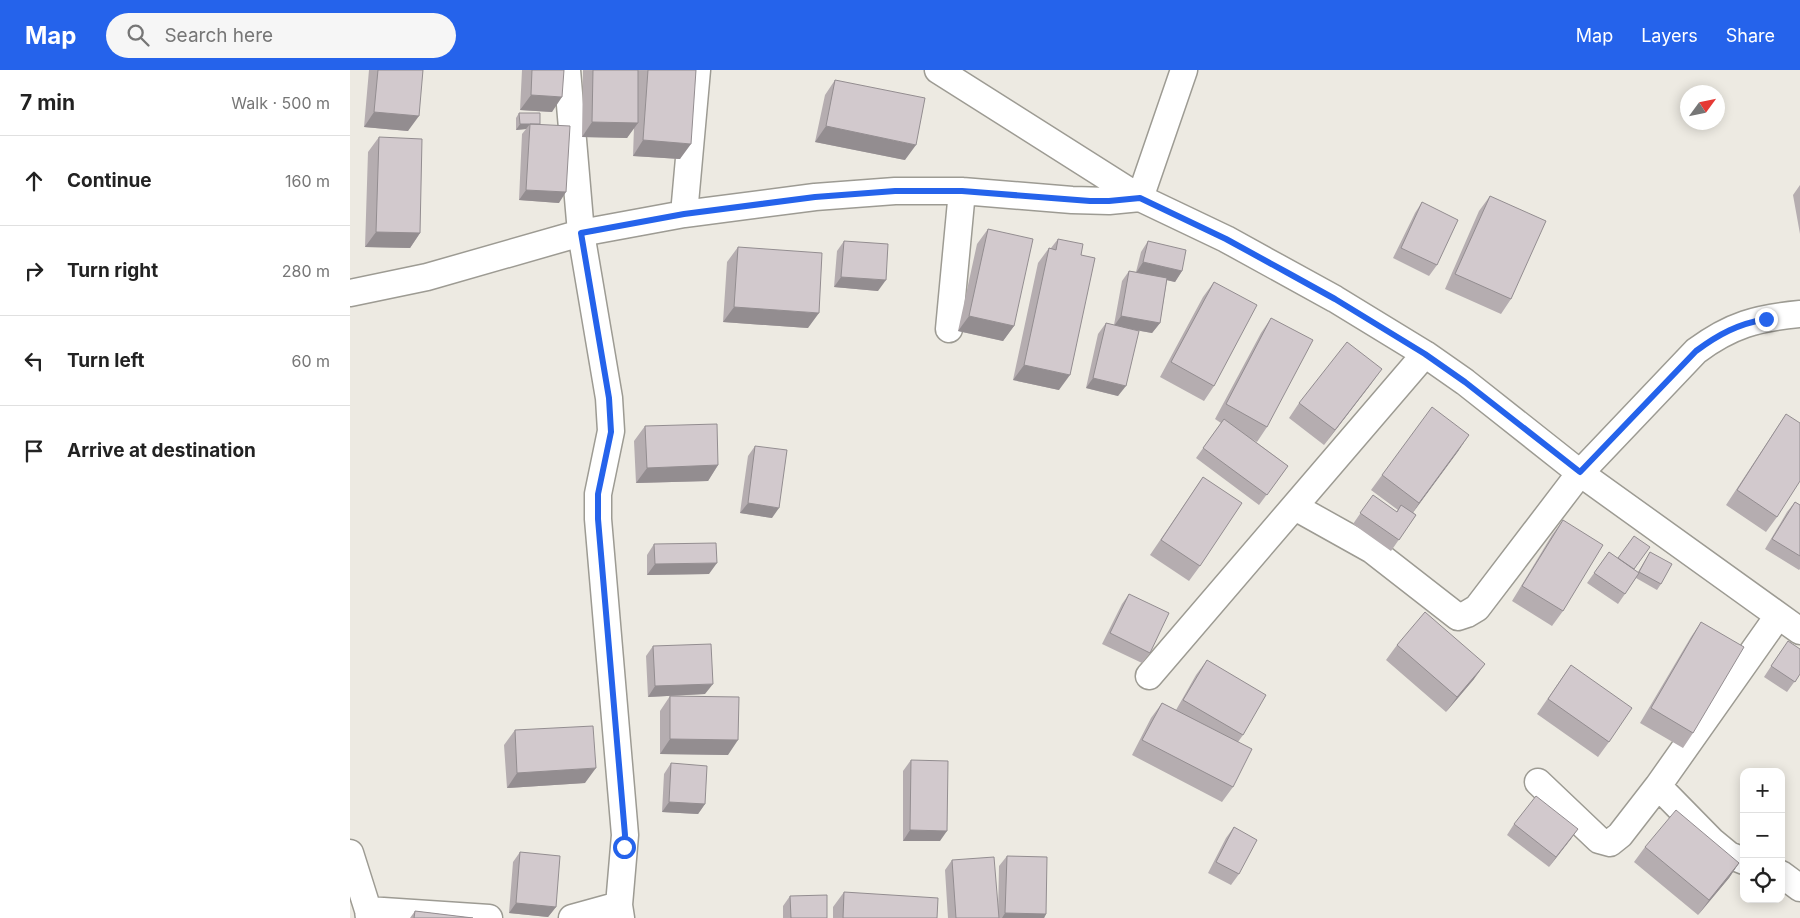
<!DOCTYPE html>
<meta charset="utf-8">
<style>
:root{--surface:#fff;--page:#f6f6f6;--text:#222;--muted:#767676;--line:#e0e0e0;--accent:#2563eb}
body{margin:0;font-family:Inter,sans-serif;background:var(--page);color:var(--text)}
.controls{position:absolute;right:15px;bottom:15px;display:grid;overflow:hidden;border-radius:10px;box-shadow:0 2px 12px #0003}
.controls button{width:45px;height:45px;display:grid;place-items:center;padding:0;border:0;border-bottom:1px solid var(--line);background:var(--surface);color:var(--text);font:25px sans-serif}
.compass{position:absolute;left:1330px;top:15px;width:45px;height:45px;border-radius:50%;background:var(--surface);box-shadow:0 2px 12px #0003;rotate:57deg}
.stop{position:absolute;width:15px;height:15px;margin:-11px;border:4px solid #2563eb;border-radius:50%;background:#fff}
.stop.end{background:#2563eb;border-color:#fff;box-shadow:0 1px 5px #0008}
.list{margin:0;padding:0;list-style:none}
h2{display:flex;justify-content:space-between;align-items:center;height:65px;margin:0;padding:0 20px;font-size:21px}
h2 small{font-size:16px;font-weight:400;color:var(--muted)}
.list li{display:grid;grid-template-columns:32px 1fr auto;gap:15px;align-items:center;box-sizing:border-box;height:90px;padding:0 20px;border-top:1px solid var(--line)}
.list b{display:block;font-size:19px;white-space:nowrap}
.list em{font-size:16px;font-style:normal;color:var(--muted)}
.icon{flex:none;width:28px;height:28px;fill:none;stroke:currentColor;stroke-width:2;stroke-linecap:round;stroke-linejoin:round}
.map{position:relative;flex:none;width:1450px;height:848px;overflow:hidden}
header{display:flex;align-items:center;gap:30px;box-sizing:border-box;height:70px;padding:0 25px;background:var(--accent);color:#fff}
header strong{font-size:24px}
nav{display:flex;gap:28px;margin-inline-start:auto;font-size:18px}
.search{width:350px;height:45px;background:var(--page);display:flex;align-items:center;gap:12px;box-sizing:border-box;padding:0 18px;border-radius:28px;color:var(--muted);font-size:19px}
main{display:flex}
aside{flex:1;background:var(--surface)}
.map>svg:first-child{display:block}
.lines{fill:none;stroke-linecap:round;stroke-linejoin:round}
.minor-casing{stroke:#9d9b93;stroke-width:29}
.minor{stroke:#fff;stroke-width:26}
.wall{fill:#b5adb0}
.shaded-wall{fill:#938d90}
.building{fill:#d2c9cd;stroke:#938d90}
.route{stroke:#2563eb;stroke-width:6}
</style>
<header>
<strong>Map</strong>
<div class="search"><svg class="icon" aria-label="search" viewBox="0 0 24 24"><circle cx="10" cy="10" r="6"/><path d="M15 15l6 6"/></svg>Search here</div>
<nav><a>Map</a><a>Layers</a><a>Share</a></nav>
</header>
<main>
<aside>
<h2>7 min<small>Walk · 500 m</small></h2>
<ul class="list">
<li><svg class="icon" aria-label="ahead" viewBox="0 0 24 24"><path d="M12 20V5M6 11l6-6 6 6"/></svg><div><b>Continue</b></div><em>160 m</em></li>
<li><svg class="icon" aria-label="right" viewBox="0 0 24 24"><path d="M7 20v-9h11M14 6l5 5-5 5"/></svg><div><b>Turn right</b></div><em>280 m</em></li>
<li><svg class="icon" aria-label="left" viewBox="0 0 24 24"><path d="M17 20v-9H6M10 6l-5 5 5 5"/></svg><div><b>Turn left</b></div><em>60 m</em></li>
<li><svg class="icon" aria-label="arrive" viewBox="0 0 24 24"><path d="M6 21V4h12l-3 4 3 4H6"/></svg><div><b>Arrive at destination</b></div></li>
</ul>
</aside>
<div class="map">
<svg width="1450" height="848" viewBox="0 0 1450 848">
<rect width="100%" height="100%" fill="#edeae2"/>
<g class="lines">
<defs>
<path id="minor" d="M 217,0 L 231,163 L 259,328 L 261,361 L 248,424 L 248,449 L 275,765 L 269,835 L 271,848
M 588,0 L 790,128 L 834,0
M 334,144 L 347,0
M 0,223 L 77,207 L 231,163 L 334,144 L 465,127 L 545,121 L 612,121 L 722,130 L 759,131 L 790,128 L 876,169 L 985,229 L 1075,284 L 1115,312 L 1230,403 L 1450,561
M 599,259 L 612,121
M 945,437 L 1022,480 L 1108,547 L 1117,544 L 1127,538 L 1230,403 L 1346,281 C 1381,255 1407,248 1450,244
M 799,606 L 1075,284
M 1188,712 L 1249,770 L 1260,773 L 1270,765 L 1308,716 L 1428,546
M 1308,716 L 1362,771 L 1379,785 L 1394,791
M 0,783 L 18,840 L 19,848
M 1431,804 L 1450,818
M 18,840 L 139,848
M 222,848 L 269,835"/>
</defs>
<!-- minor casing -->
<use href="#minor" class="minor-casing"/>
<!-- minor -->
<use href="#minor" class="minor"/>
</g>
<!-- wall -->
<path class="wall" d="M 19,0 L 73,0 L 58,61 L 14,57 Z
M 172,0 L 214,0 L 202,42 L 170,40 Z
M 233,0 L 346,0 L 330,89 L 283,86 L 284,57 L 277,68 L 232,67 Z
M 485,10 L 555,90 L 465,72 L 475,25 Z
M 169,43 L 189,55 L 209,133 L 169,130 L 172,64 L 176,59 L 166,60 L 166,48 Z
M 29,67 L 70,163 L 60,178 L 15,177 L 18,82 Z
M 1450,115 L 1450,164 L 1443,125 Z
M 1140,126 L 1161,229 L 1151,244 L 1095,219 L 1129,141 Z
M 1072,132 L 1087,195 L 1079,206 L 1043,188 L 1065,143 Z
M 638,159 L 664,256 L 653,271 L 608,261 L 627,174 Z
M 708,169 L 709,320 L 663,310 L 688,193 L 699,178 L 701,178 Z
M 494,171 L 528,221 L 484,217 L 487,181 Z
M 798,171 L 832,201 L 825,212 L 817,210 L 810,253 L 802,263 L 779,259 L 768,326 L 736,318 L 748,264 L 756,253 L 764,255 L 772,211 L 779,201 L 786,202 L 791,182 Z
M 388,177 L 458,258 L 373,252 L 377,192 Z
M 864,212 L 864,316 L 854,331 L 810,307 L 853,227 Z
M 921,248 L 917,357 L 907,372 L 902,369 L 938,396 L 909,435 L 846,388 L 871,353 L 865,349 L 911,263 Z
M 1021,314 L 974,375 L 939,348 L 949,333 Z
M 1436,344 L 1427,447 L 1416,462 L 1376,435 Z
M 295,356 L 368,395 L 358,411 L 286,413 L 284,371 Z
M 405,376 L 422,448 L 390,443 L 398,386 Z
M 1109,380 L 1063,442 L 1066,445 L 1041,481 L 1003,454 L 1023,425 L 1046,442 L 1048,440 L 1021,420 L 1032,405 Z
M 853,407 L 850,496 L 839,511 L 800,485 Z
M 1445,432 L 1450,435 L 1450,499 L 1449,500 L 1415,479 L 1437,442 Z
M 1213,450 L 1213,541 L 1202,556 L 1162,531 L 1202,465 Z
M 304,474 L 359,504 L 297,505 L 297,485 Z
M 1259,482 L 1288,502 L 1300,482 L 1311,514 L 1307,520 L 1286,508 L 1268,534 L 1237,513 Z
M 779,524 L 800,583 L 792,593 L 752,574 L 772,534 Z
M 1351,552 L 1343,663 L 1333,678 L 1290,653 L 1341,567 Z
M 1047,575 L 1124,609 L 1096,642 L 1036,590 Z
M 303,576 L 355,624 L 298,627 L 296,586 Z
M 1431,581 L 1450,604 L 1437,622 L 1414,607 Z
M 857,590 L 893,665 L 888,672 L 883,717 L 872,732 L 782,685 L 801,648 L 812,633 L 826,640 L 846,605 Z
M 1221,595 L 1259,672 L 1248,687 L 1187,644 Z
M 320,626 L 378,685 L 310,684 L 310,641 Z
M 165,660 L 235,713 L 157,718 L 154,675 Z
M 561,690 L 590,771 L 553,771 L 553,701 Z
M 321,693 L 355,734 L 348,744 L 312,742 L 314,704 Z
M 1164,754 L 1228,759 L 1199,797 L 1157,765 Z
M 884,757 L 889,804 L 881,815 L 858,803 L 876,768 Z
M 1295,777 L 1389,793 L 1379,808 L 1348,845 L 1284,792 Z
M 170,782 L 206,837 L 198,847 L 159,843 L 163,792 Z
M 657,786 L 696,844 L 694,848 L 598,848 L 595,800 L 602,790 L 648,845 L 649,796 Z
M 494,822 L 587,848 L 483,848 L 483,837 Z
M 440,826 L 477,848 L 433,848 L 433,836 Z
M 65,841 L 123,848 L 60,848 Z"/>
<!-- shaded-wall -->
<path class="shaded-wall" d="M 181,25 L 212,27 L 202,42 L 170,40 Z
M 24,42 L 69,46 L 58,61 L 14,57 Z
M 242,52 L 288,53 L 277,68 L 232,67 Z
M 170,54 L 180,54 L 176,59 L 166,60 Z
M 476,56 L 566,75 L 555,90 L 465,72 Z
M 293,70 L 341,74 L 330,89 L 283,86 Z
M 176,120 L 216,122 L 209,133 L 169,130 Z
M 26,162 L 70,163 L 60,178 L 15,177 Z
M 793,192 L 832,201 L 825,212 L 786,203 Z
M 491,207 L 536,210 L 528,221 L 484,217 Z
M 384,237 L 469,243 L 458,258 L 373,252 Z
M 619,246 L 664,256 L 653,271 L 608,261 Z
M 771,246 L 810,253 L 802,263 L 764,256 Z
M 674,295 L 720,305 L 709,320 L 663,310 Z
M 1032,299 L 1021,314 L 974,375 L 985,360 Z
M 743,308 L 776,316 L 768,326 L 736,318 Z
M 1119,365 L 1109,380 L 1059,448 L 1069,433 Z
M 368,395 L 358,411 L 286,413 L 297,398 Z
M 398,433 L 429,438 L 422,448 L 390,443 Z
M 367,493 L 359,504 L 297,505 L 305,494 Z
M 1135,594 L 1124,609 L 1096,642 L 1107,627 Z
M 363,614 L 355,624 L 298,627 L 305,616 Z
M 320,669 L 388,670 L 378,685 L 310,684 Z
M 246,698 L 235,713 L 157,718 L 167,703 Z
M 319,732 L 355,734 L 348,744 L 312,742 Z
M 1228,759 L 1221,769 L 1199,797 L 1206,787 Z
M 560,760 L 597,761 L 590,771 L 553,771 Z
M 1389,793 L 1379,808 L 1348,845 L 1359,830 Z
M 166,833 L 206,837 L 198,847 L 159,843 Z
M 655,843 L 696,844 L 694,848 L 652,848 Z"/>
<!-- building -->
<path class="building" d="M 28,0 L 73,0 L 69,46 L 24,42 Z
M 182,0 L 214,0 L 212,27 L 181,25 Z
M 243,0 L 288,0 L 288,53 L 242,52 Z
M 298,0 L 346,0 L 341,74 L 293,70 Z
M 485,10 L 575,28 L 566,75 L 476,56 Z
M 169,43 L 190,43 L 190,54 L 170,54 Z
M 180,54 L 220,56 L 216,122 L 176,120 Z
M 29,67 L 72,69 L 70,163 L 26,162 Z
M 1140,126 L 1196,151 L 1161,229 L 1105,204 Z
M 1072,132 L 1108,150 L 1087,195 L 1051,178 Z
M 638,159 L 683,169 L 664,256 L 619,246 Z
M 708,169 L 733,174 L 731,185 L 745,188 L 720,305 L 674,295 L 699,178 L 706,180 Z
M 494,171 L 538,174 L 536,210 L 491,207 Z
M 798,171 L 836,180 L 832,201 L 793,192 Z
M 388,177 L 472,183 L 469,243 L 384,237 Z
M 779,201 L 817,208 L 810,253 L 771,246 Z
M 864,212 L 907,235 L 864,316 L 821,292 Z
M 921,248 L 963,270 L 917,357 L 876,334 Z
M 756,253 L 789,261 L 776,316 L 743,308 Z
M 997,272 L 1032,299 L 985,360 L 949,333 Z
M 1082,337 L 1119,365 L 1069,433 L 1032,405 Z
M 1436,344 L 1450,353 L 1450,411 L 1427,447 L 1387,420 Z
M 874,349 L 938,396 L 917,425 L 853,378 Z
M 367,354 L 368,395 L 297,398 L 295,356 Z
M 405,376 L 437,380 L 429,438 L 398,433 Z
M 853,407 L 892,433 L 850,496 L 811,470 Z
M 1023,425 L 1047,442 L 1051,435 L 1066,445 L 1049,470 L 1010,443 Z
M 1445,432 L 1450,435 L 1450,486 L 1422,469 Z
M 1213,450 L 1253,475 L 1213,541 L 1172,516 Z
M 1284,466 L 1300,477 L 1284,499 L 1268,488 Z
M 366,473 L 367,493 L 305,494 L 304,474 Z
M 1259,482 L 1289,503 L 1275,524 L 1244,503 Z
M 1300,482 L 1322,494 L 1311,514 L 1289,502 Z
M 779,524 L 819,543 L 800,583 L 760,563 Z
M 1075,542 L 1135,594 L 1107,627 L 1047,575 Z
M 1351,552 L 1394,577 L 1343,663 L 1301,638 Z
M 1438,571 L 1450,579 L 1450,604 L 1445,612 L 1421,596 Z
M 361,574 L 363,614 L 305,616 L 303,576 Z
M 857,590 L 916,625 L 893,665 L 833,630 Z
M 1221,595 L 1282,638 L 1259,672 L 1198,629 Z
M 320,626 L 389,627 L 388,670 L 320,669 Z
M 812,633 L 902,679 L 883,717 L 792,670 Z
M 243,656 L 246,698 L 167,703 L 165,660 Z
M 561,690 L 598,691 L 597,761 L 560,760 Z
M 321,693 L 357,696 L 355,734 L 319,732 Z
M 1186,726 L 1228,759 L 1206,787 L 1164,754 Z
M 1326,740 L 1389,793 L 1359,830 L 1295,777 Z
M 884,757 L 907,770 L 889,804 L 866,792 Z
M 170,782 L 210,786 L 206,837 L 166,833 Z
M 657,786 L 697,787 L 696,844 L 655,843 Z
M 644,787 L 649,848 L 606,848 L 602,790 Z
M 494,822 L 588,828 L 587,848 L 493,848 Z
M 477,825 L 477,848 L 441,848 L 440,826 Z
M 65,841 L 123,848 L 64,848 Z"/>
<g class="lines">
<!-- route -->
<path class="route" d="M 274,777 L 275,765 L 248,449 L 248,424 L 261,362 L 259,328 L 231,163 L 334,144 L 465,127 L 545,121 L 612,121 L 740,131 L 759,131 L 790,128 L 876,169 L 938,203 L 985,229 L 1075,284 L 1115,312 L 1230,402 L 1346,281 C 1369,264 1388,254 1416,249"/>
</g>
</svg>
<div class="controls">
<button>+</button>
<button>−</button>
<button><svg class="icon" aria-label="locate" viewBox="0 0 24 24"><circle cx="12" cy="12" r="6"/><path d="M12 2v4M12 18v4M2 12h4M18 12h4"/></svg></button>
</div>
<svg class="compass" viewBox="-18 -18 36 36"><path d="M0-13l5 13h-10z" fill="#e53935"/><path d="M0 13l5-13h-10z" fill="#767676"/></svg>
<div class="stop" style="left:274px;top:777px"></div>
<div class="stop end" style="left:1416px;top:249px"></div>
</div>
</main>
